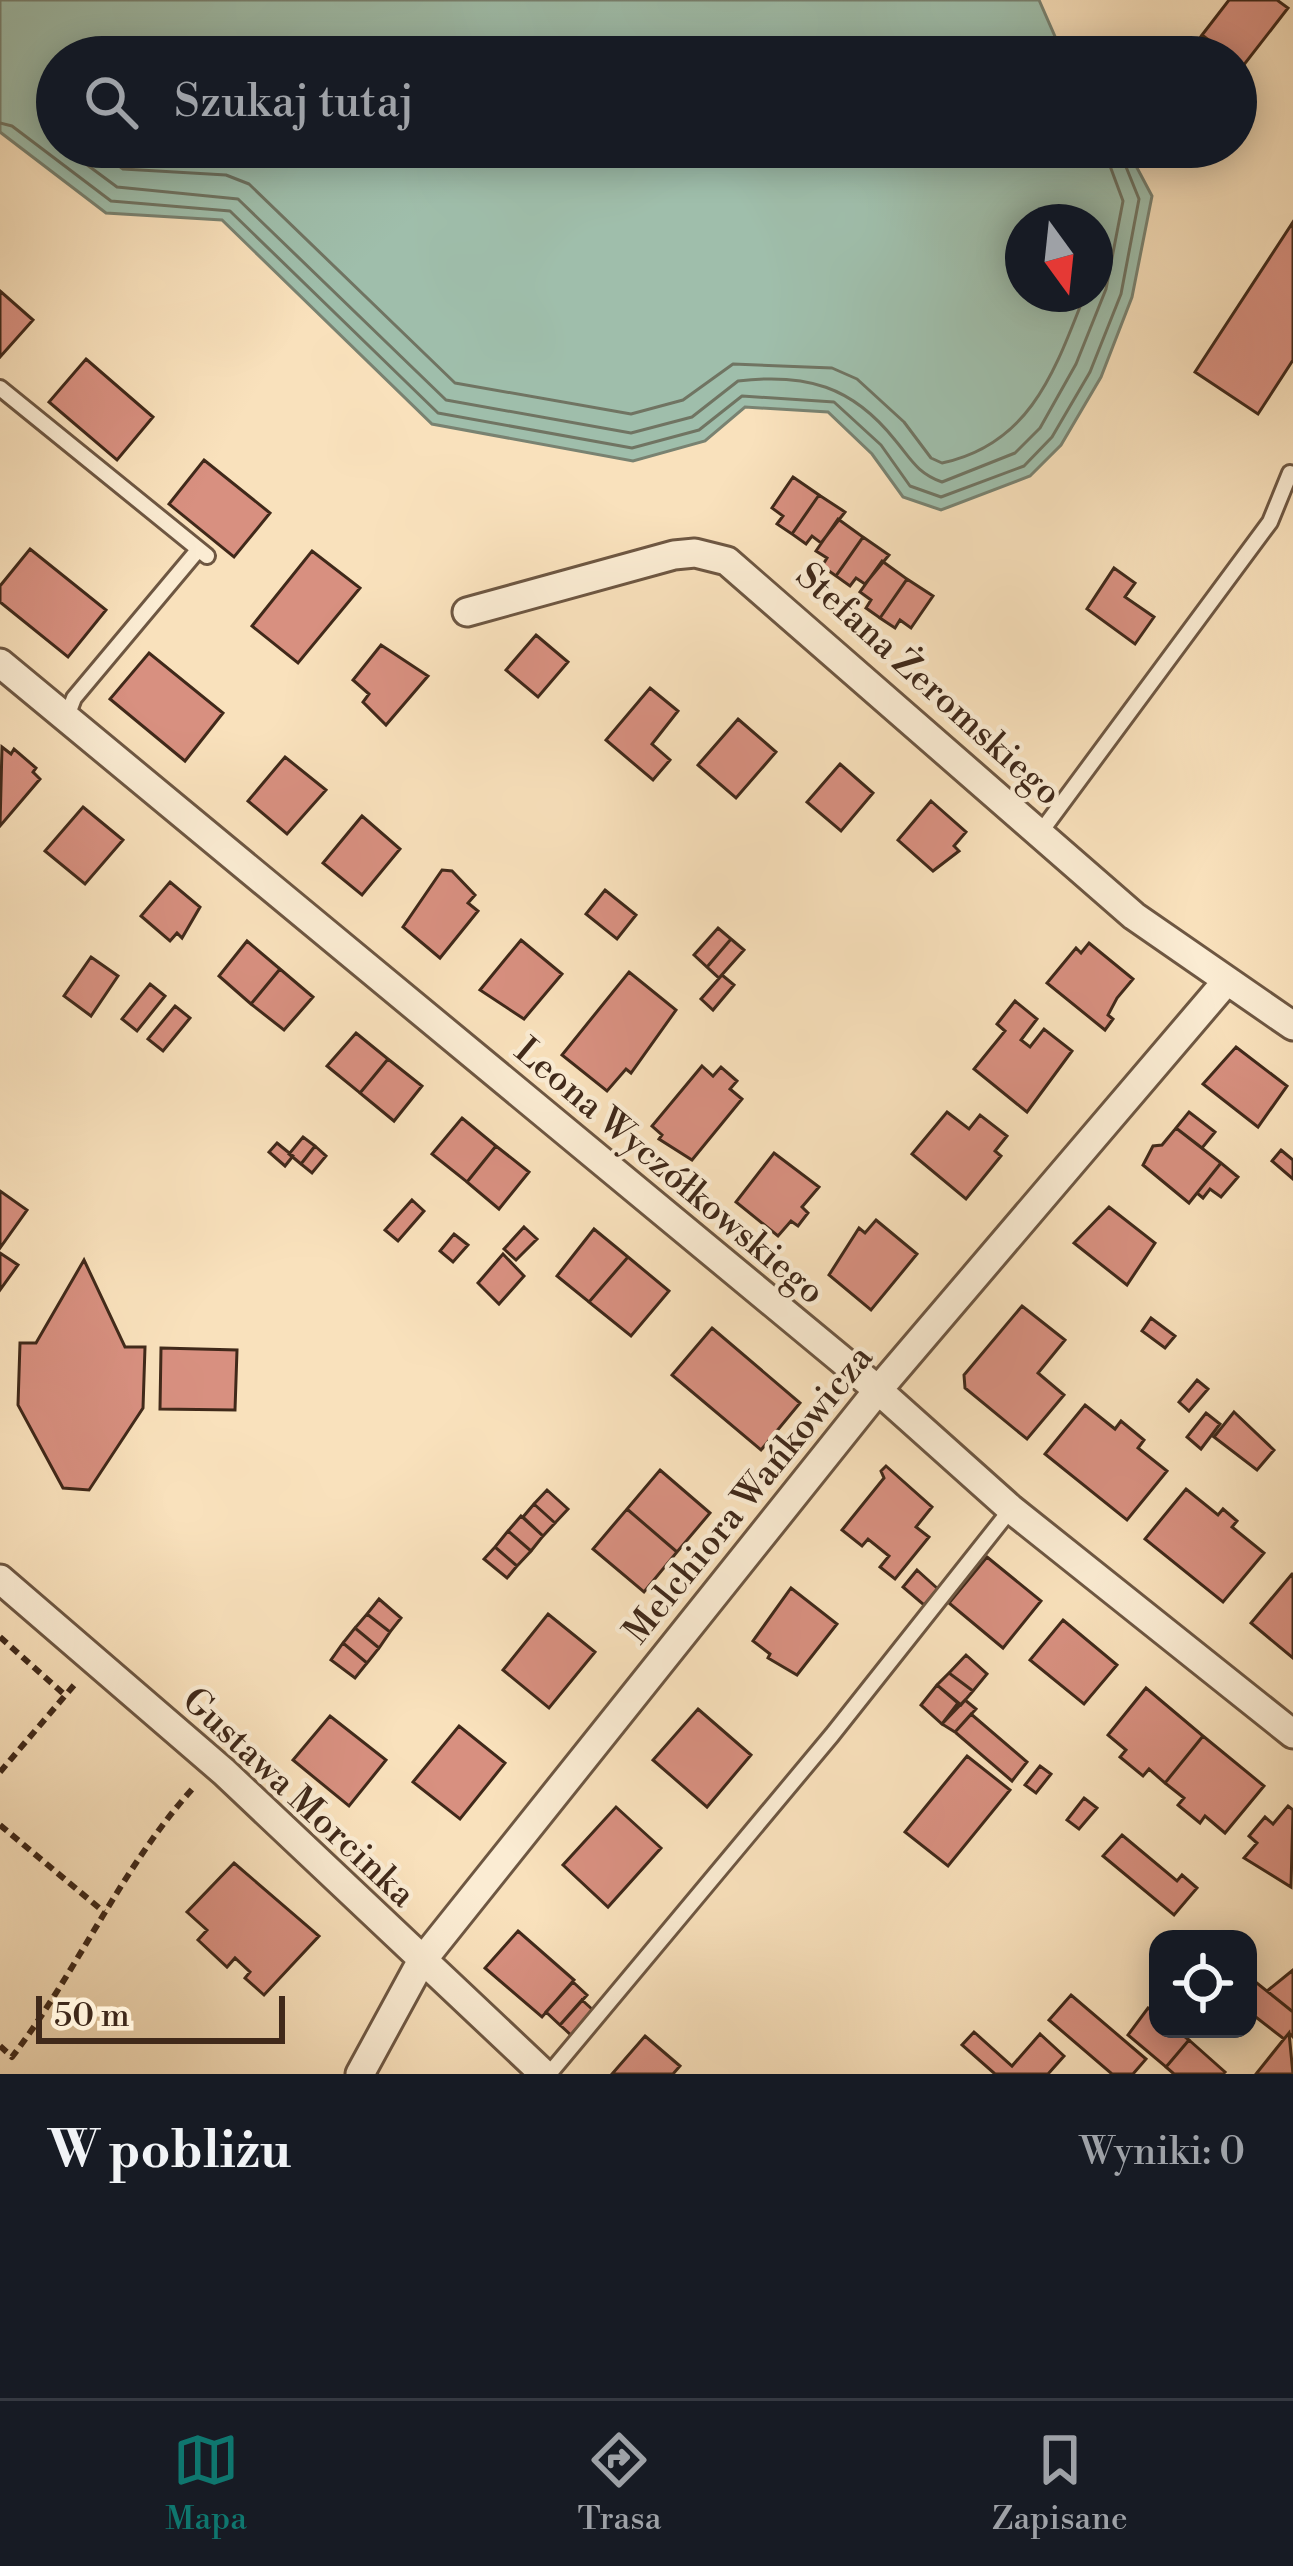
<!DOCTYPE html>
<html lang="pl">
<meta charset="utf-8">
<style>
:root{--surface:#171b24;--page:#20242c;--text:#f1f3f6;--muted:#9ea1a6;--line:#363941;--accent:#0f766e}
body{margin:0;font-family:"Libre Bodoni",serif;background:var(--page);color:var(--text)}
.controls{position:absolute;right:36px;bottom:36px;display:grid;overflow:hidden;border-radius:24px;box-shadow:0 6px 30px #0003}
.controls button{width:108px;height:108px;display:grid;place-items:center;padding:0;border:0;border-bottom:3px solid var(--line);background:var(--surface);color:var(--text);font:60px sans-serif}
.compass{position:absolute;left:1005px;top:204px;width:108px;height:108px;border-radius:50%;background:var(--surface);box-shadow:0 6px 30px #0003;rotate:165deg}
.scale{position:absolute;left:36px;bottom:30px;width:249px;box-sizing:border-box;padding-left:12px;border:6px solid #40291a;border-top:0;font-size:33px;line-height:42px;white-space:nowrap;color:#40291a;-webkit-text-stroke:9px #fbecd3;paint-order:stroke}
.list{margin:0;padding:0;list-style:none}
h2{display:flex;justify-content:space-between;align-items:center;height:156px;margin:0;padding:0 48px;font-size:51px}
h2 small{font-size:39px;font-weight:400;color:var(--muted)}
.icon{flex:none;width:66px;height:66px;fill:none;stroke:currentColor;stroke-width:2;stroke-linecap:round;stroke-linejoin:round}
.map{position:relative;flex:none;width:1293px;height:2074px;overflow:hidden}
.search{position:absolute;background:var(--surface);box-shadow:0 6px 30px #0003;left:36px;right:36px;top:36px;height:132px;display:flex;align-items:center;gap:30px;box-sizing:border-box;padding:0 42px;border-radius:66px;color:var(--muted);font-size:45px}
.sheet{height:324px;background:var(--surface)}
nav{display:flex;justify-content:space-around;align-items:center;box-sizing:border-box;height:168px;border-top:3px solid var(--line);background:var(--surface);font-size:33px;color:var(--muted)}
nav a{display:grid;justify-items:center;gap:6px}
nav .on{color:var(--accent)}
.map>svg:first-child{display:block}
.water{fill:#9fbeab;stroke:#798271;stroke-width:3;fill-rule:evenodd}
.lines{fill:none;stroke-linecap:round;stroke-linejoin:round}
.shore{stroke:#707462;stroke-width:3}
.building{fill:#d89080;stroke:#40291a;stroke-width:3}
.service-casing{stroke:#6e5742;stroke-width:20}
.minor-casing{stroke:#6e5742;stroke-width:33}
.path{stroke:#40291a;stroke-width:6;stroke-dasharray:9 6;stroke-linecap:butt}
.service{stroke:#fbecd3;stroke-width:14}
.minor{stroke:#fbecd3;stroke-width:27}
.labels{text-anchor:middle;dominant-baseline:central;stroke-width:9;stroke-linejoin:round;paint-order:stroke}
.street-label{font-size:36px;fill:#40291a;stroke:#fbecd3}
</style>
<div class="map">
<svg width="1293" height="2074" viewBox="0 0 1293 2074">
<rect width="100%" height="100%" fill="#f9e1bc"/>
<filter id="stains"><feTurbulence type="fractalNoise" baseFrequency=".00167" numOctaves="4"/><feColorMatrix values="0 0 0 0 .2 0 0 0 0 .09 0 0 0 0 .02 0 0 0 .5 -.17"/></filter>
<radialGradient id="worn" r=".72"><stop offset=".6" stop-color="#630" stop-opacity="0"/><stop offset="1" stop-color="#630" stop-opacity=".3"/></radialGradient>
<!-- water -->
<path class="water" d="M 0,0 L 1039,0 L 1064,57 L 57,57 L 57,147 L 1126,147 L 1152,196 L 1132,297 L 1101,377 L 1061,445 L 1030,476 L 941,510 L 903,497 L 872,454 L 828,412 L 745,407 L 705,441 L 633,461 L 432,424 L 222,220 L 106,213 L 0,132 ZM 1023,222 L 1095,222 L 1095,294 L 1023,294 Z"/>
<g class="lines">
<!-- shore -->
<path class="shore" d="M 0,123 L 12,126 L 111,201 L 230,211 L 438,413 L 632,448 L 699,430 L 742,396 L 834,402 L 881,445 L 910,486 L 941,497 L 1024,466 L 1052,437 L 1090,372 L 1121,294 L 1139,199 L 1118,147
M 63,147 L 117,187 L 238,199 L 446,400 L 631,433 L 692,417 L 738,381 C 806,373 852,386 895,440 C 911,459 917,473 942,482 L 1015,453 L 1040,428 L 1076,364 L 1106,289 L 1123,201 L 1103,147
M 93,147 L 123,169 L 226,175 L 249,184 L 455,383 L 631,414 L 683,400 L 733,364 L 832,368 L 857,379 L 904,422 L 931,458 L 942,463 C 1031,444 1055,370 1085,294"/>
</g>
<!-- building -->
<path class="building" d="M 1229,0 L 1277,0 L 1288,8 L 1243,66 L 1202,35 Z
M 1202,35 L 1231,57 L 1185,57 Z
M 1293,222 L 1293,360 L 1258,414 L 1195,372 Z
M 0,291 L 33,320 L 0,357 Z
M 86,359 L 153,417 L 117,460 L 49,402 Z
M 204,460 L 270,513 L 234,557 L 169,504 Z
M 793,477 L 819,495 L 792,534 L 777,524 L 783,516 L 772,508 Z
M 819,495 L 845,512 L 821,543 L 812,536 L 806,544 L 792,534 Z
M 838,519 L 863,537 L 836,576 L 822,566 L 827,558 L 816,551 Z
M 863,537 L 889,555 L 865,584 L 856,578 L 850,586 L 836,576 Z
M 30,549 L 106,610 L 68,657 L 0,602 L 0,586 Z
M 312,551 L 360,588 L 298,663 L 252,626 Z
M 882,561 L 907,579 L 880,618 L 866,608 L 871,600 L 860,592 Z
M 1114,568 L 1135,583 L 1125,597 L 1154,617 L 1135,644 L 1087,609 Z
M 907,579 L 933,596 L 911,628 L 900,620 L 895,628 L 880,618 Z
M 536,635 L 568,662 L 538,697 L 506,670 Z
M 381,645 L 428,676 L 386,725 L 363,702 L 369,694 L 353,680 Z
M 149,653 L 223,713 L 185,761 L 110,699 Z
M 650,688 L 678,711 L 652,744 L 670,760 L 653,780 L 606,740 Z
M 738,719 L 776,752 L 736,798 L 698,765 Z
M 2,747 L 11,754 L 14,749 L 36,768 L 33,772 L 40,779 L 0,826 Z
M 285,757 L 326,790 L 287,834 L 248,801 Z
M 840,764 L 873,793 L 841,831 L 807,802 Z
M 931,801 L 966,832 L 954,846 L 959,851 L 933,871 L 898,840 Z
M 83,807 L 123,840 L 85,884 L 45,851 Z
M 362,816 L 400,849 L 362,895 L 323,863 Z
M 442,870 L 452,871 L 475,895 L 468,903 L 478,911 L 440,958 L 403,927 Z
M 170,882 L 200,907 L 182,938 L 177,933 L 170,941 L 141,916 Z
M 605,890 L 636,915 L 617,939 L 586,914 Z
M 718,928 L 731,939 L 707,967 L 694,955 Z
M 731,939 L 744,950 L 719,978 L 707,967 Z
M 521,940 L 562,974 L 524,1019 L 480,990 Z
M 247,941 L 280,969 L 251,1004 L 219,976 Z
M 1089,943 L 1133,979 L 1117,998 L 1108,1015 L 1113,1019 L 1105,1030 L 1047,983 L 1076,948 L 1081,953 Z
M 91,957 L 118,976 L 91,1016 L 64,996 Z
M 280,969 L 313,997 L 284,1030 L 251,1004 Z
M 629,972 L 676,1010 L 631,1073 L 626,1069 L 607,1091 L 562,1055 Z
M 722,975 L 734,985 L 713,1010 L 701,999 Z
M 150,984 L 165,996 L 137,1031 L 122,1019 Z
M 1015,1001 L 1037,1019 L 1021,1040 L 1030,1047 L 1044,1029 L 1072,1051 L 1027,1112 L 974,1069 L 1005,1031 L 997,1024 Z
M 175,1006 L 190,1018 L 163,1051 L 148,1039 Z
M 356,1033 L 388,1059 L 360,1093 L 327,1066 Z
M 1236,1047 L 1287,1086 L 1258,1127 L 1203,1084 Z
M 388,1059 L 422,1086 L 394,1121 L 360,1093 Z
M 702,1066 L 713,1076 L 721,1067 L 737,1081 L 730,1089 L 742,1099 L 692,1160 L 659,1139 L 662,1135 L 652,1126 Z
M 947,1112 L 969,1129 L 980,1115 L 1007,1136 L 995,1151 L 1001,1156 L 966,1199 L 912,1154 Z
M 1189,1112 L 1215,1132 L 1202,1148 L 1176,1128 Z
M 462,1118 L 496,1146 L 467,1182 L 432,1154 Z
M 1176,1128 L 1221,1163 L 1189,1203 L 1143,1165 L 1153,1146 L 1162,1145 Z
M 303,1137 L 315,1146 L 301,1164 L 289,1154 Z
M 277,1143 L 293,1156 L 285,1166 L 269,1152 Z
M 315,1146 L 326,1156 L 312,1173 L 301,1164 Z
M 496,1146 L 529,1172 L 499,1209 L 467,1182 Z
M 1281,1150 L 1293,1160 L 1293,1179 L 1272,1161 Z
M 774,1153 L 819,1187 L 802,1207 L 808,1213 L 798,1226 L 791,1221 L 778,1236 L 736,1202 Z
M 1221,1163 L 1238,1177 L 1221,1197 L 1210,1189 L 1203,1198 L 1197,1193 Z
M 0,1191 L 27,1210 L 0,1248 Z
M 412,1200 L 424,1211 L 398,1241 L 385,1230 Z
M 1109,1207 L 1155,1243 L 1127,1285 L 1074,1243 Z
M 876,1220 L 917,1254 L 871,1310 L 829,1275 L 859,1228 L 865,1233 Z
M 524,1227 L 537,1239 L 516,1260 L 504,1249 Z
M 594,1229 L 628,1257 L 589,1302 L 557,1276 Z
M 454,1234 L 468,1245 L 453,1262 L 440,1251 Z
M 0,1253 L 18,1265 L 0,1290 Z
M 503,1254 L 524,1276 L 499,1304 L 478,1283 Z
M 628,1257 L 669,1291 L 631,1336 L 589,1302 Z
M 84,1260 L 125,1347 L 145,1347 L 143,1408 L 89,1490 L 63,1488 L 18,1405 L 20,1343 L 36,1343 Z
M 1022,1306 L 1065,1340 L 1038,1373 L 1064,1395 L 1027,1439 L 965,1388 L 964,1375 Z
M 1151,1318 L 1175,1336 L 1165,1348 L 1142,1331 Z
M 712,1328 L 800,1403 L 761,1450 L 672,1375 Z
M 161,1348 L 237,1350 L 235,1410 L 160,1409 Z
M 1197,1380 L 1208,1389 L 1189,1411 L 1179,1402 Z
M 1085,1405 L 1115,1429 L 1121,1421 L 1144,1440 L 1138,1448 L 1167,1471 L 1127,1520 L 1045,1454 Z
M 1234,1412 L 1274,1450 L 1257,1470 L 1214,1437 Z
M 1206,1413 L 1220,1424 L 1201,1449 L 1187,1437 Z
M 886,1466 L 932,1507 L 916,1527 L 929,1537 L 895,1579 L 880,1567 L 889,1556 L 868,1539 L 862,1546 L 842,1530 L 884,1478 L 881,1471 Z
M 660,1470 L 710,1513 L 677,1552 L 627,1509 Z
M 1186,1489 L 1218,1515 L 1223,1509 L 1237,1521 L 1232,1527 L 1264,1553 L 1223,1602 L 1145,1539 Z
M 547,1490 L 568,1509 L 555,1523 L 534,1504 Z
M 534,1504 L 555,1523 L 543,1536 L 523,1517 Z
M 627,1509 L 677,1552 L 644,1592 L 593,1549 Z
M 521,1516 L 543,1536 L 531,1551 L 508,1531 Z
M 508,1531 L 531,1551 L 517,1566 L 495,1547 Z
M 495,1547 L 517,1566 L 507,1578 L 484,1559 Z
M 987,1557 L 1041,1601 L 1003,1648 L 949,1603 Z
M 917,1570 L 938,1589 L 924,1605 L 903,1587 Z
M 1292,1574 L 1293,1574 L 1293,1658 L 1251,1623 Z
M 791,1588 L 837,1624 L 797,1675 L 768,1658 L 770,1654 L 753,1641 Z
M 379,1599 L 401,1618 L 390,1632 L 367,1614 Z
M 367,1614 L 390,1632 L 379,1648 L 355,1628 Z
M 548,1614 L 595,1652 L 549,1708 L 503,1670 Z
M 1063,1620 L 1117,1665 L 1084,1704 L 1030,1660 Z
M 355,1628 L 379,1648 L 367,1663 L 343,1643 Z
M 343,1643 L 367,1663 L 355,1678 L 331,1660 Z
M 966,1655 L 987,1674 L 973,1691 L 949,1673 Z
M 949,1673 L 973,1691 L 961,1705 L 937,1685 Z
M 937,1685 L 958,1703 L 942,1724 L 921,1705 Z
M 1146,1688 L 1203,1736 L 1165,1783 L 1149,1769 L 1143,1776 L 1120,1757 L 1126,1750 L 1108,1735 Z
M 965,1700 L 976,1709 L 955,1732 L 942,1724 Z
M 698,1709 L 751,1755 L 707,1807 L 653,1760 Z
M 971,1714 L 1027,1762 L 1012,1781 L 955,1732 Z
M 330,1716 L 386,1760 L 349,1806 L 293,1760 Z
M 459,1726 L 505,1763 L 460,1819 L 413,1782 Z
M 1203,1736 L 1264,1786 L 1225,1833 L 1205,1816 L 1200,1823 L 1178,1805 L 1184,1798 L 1165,1783 Z
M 967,1756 L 1010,1790 L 948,1866 L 905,1832 Z
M 1040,1766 L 1051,1774 L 1036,1793 L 1025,1785 Z
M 1084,1798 L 1097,1808 L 1079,1829 L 1067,1820 Z
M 1288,1806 L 1293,1810 L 1291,1887 L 1244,1858 L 1257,1843 L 1249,1836 L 1265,1817 L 1273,1824 Z
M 616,1807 L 661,1848 L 608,1907 L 563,1865 Z
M 1122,1835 L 1177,1881 L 1182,1875 L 1197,1888 L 1174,1915 L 1103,1856 Z
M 234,1863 L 319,1936 L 264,1995 L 245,1978 L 250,1972 L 235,1958 L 227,1967 L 198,1940 L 207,1930 L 187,1912 Z
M 518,1931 L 574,1980 L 542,2017 L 485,1968 Z
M 1293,1970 L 1293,2012 L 1267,1991 Z
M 1248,1976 L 1293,2012 L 1293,2037 L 1289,2033 L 1284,2039 L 1248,2011 Z
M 573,1982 L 587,1995 L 560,2025 L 546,2012 Z
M 1071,1995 L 1146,2059 L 1133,2074 L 1112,2074 L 1049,2020 Z
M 582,2000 L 593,2010 L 571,2035 L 560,2025 Z
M 1148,2008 L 1158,2015 L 1158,2029 L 1175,2029 L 1189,2040 L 1166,2067 L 1128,2035 Z
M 974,2032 L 1012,2066 L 1040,2034 L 1064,2056 L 1048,2074 L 995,2074 L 962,2045 Z
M 1289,2033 L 1293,2074 L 1256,2074 L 1284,2039 Z
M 645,2036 L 680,2066 L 673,2074 L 612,2074 Z
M 1189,2040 L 1225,2072 L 1223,2074 L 1174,2074 L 1166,2067 Z"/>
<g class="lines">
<defs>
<path id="service" d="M 0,388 L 207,556
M 66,719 L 74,698 L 198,550
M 1040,833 L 1270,522 L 1290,473
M 549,2074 L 832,1735 L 1011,1509"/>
<path id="minor" d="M 467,612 L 674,555 L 695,553 L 727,561 L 1134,916 L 1293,1026
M 0,663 L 878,1390 L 1011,1509 L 1293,1734
M 0,1579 L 224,1772 L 544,2074
M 360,2074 L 421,1962 L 878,1390 L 1225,983"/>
</defs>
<!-- service casing -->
<use href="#service" class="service-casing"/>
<!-- minor casing -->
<use href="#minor" class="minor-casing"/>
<!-- path -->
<path class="path" d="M 0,1637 L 65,1695
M 0,1772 L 75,1684
M 0,1825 L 104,1912
M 0,2046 L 12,2057 C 78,1971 121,1867 195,1786"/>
<!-- service -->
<use href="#service" class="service"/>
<!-- minor -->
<use href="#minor" class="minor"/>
</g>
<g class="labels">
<!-- street labels -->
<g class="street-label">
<text transform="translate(928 685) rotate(42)">Stefana Żeromskiego</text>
<text transform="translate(669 1172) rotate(40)">Leona Wyczółkowskiego</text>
<text transform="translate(749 1495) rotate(-51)">Melchiora Wańkowicza</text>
<text transform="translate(298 1798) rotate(43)">Gustawa Morcinka</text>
</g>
</g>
<rect width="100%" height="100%" filter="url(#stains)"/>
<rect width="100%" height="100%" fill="url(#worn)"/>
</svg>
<div class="controls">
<button><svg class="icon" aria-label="locate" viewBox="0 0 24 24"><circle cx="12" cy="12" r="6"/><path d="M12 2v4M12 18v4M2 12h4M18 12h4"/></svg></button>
</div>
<svg class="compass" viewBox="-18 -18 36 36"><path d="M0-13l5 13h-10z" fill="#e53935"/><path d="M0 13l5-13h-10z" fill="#9ea1a6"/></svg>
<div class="scale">50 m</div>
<div class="search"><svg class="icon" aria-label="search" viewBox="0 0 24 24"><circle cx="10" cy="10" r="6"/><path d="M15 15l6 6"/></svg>Szukaj tutaj</div>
</div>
<section class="sheet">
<h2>W pobliżu<small>Wyniki: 0</small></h2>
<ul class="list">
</ul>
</section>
<nav>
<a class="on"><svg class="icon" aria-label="map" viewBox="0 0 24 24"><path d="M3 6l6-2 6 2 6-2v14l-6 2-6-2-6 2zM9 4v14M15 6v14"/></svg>Mapa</a>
<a><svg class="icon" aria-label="directions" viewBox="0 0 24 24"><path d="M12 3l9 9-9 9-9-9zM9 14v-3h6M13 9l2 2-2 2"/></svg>Trasa</a>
<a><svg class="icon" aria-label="saved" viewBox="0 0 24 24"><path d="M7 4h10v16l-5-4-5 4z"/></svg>Zapisane</a>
</nav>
